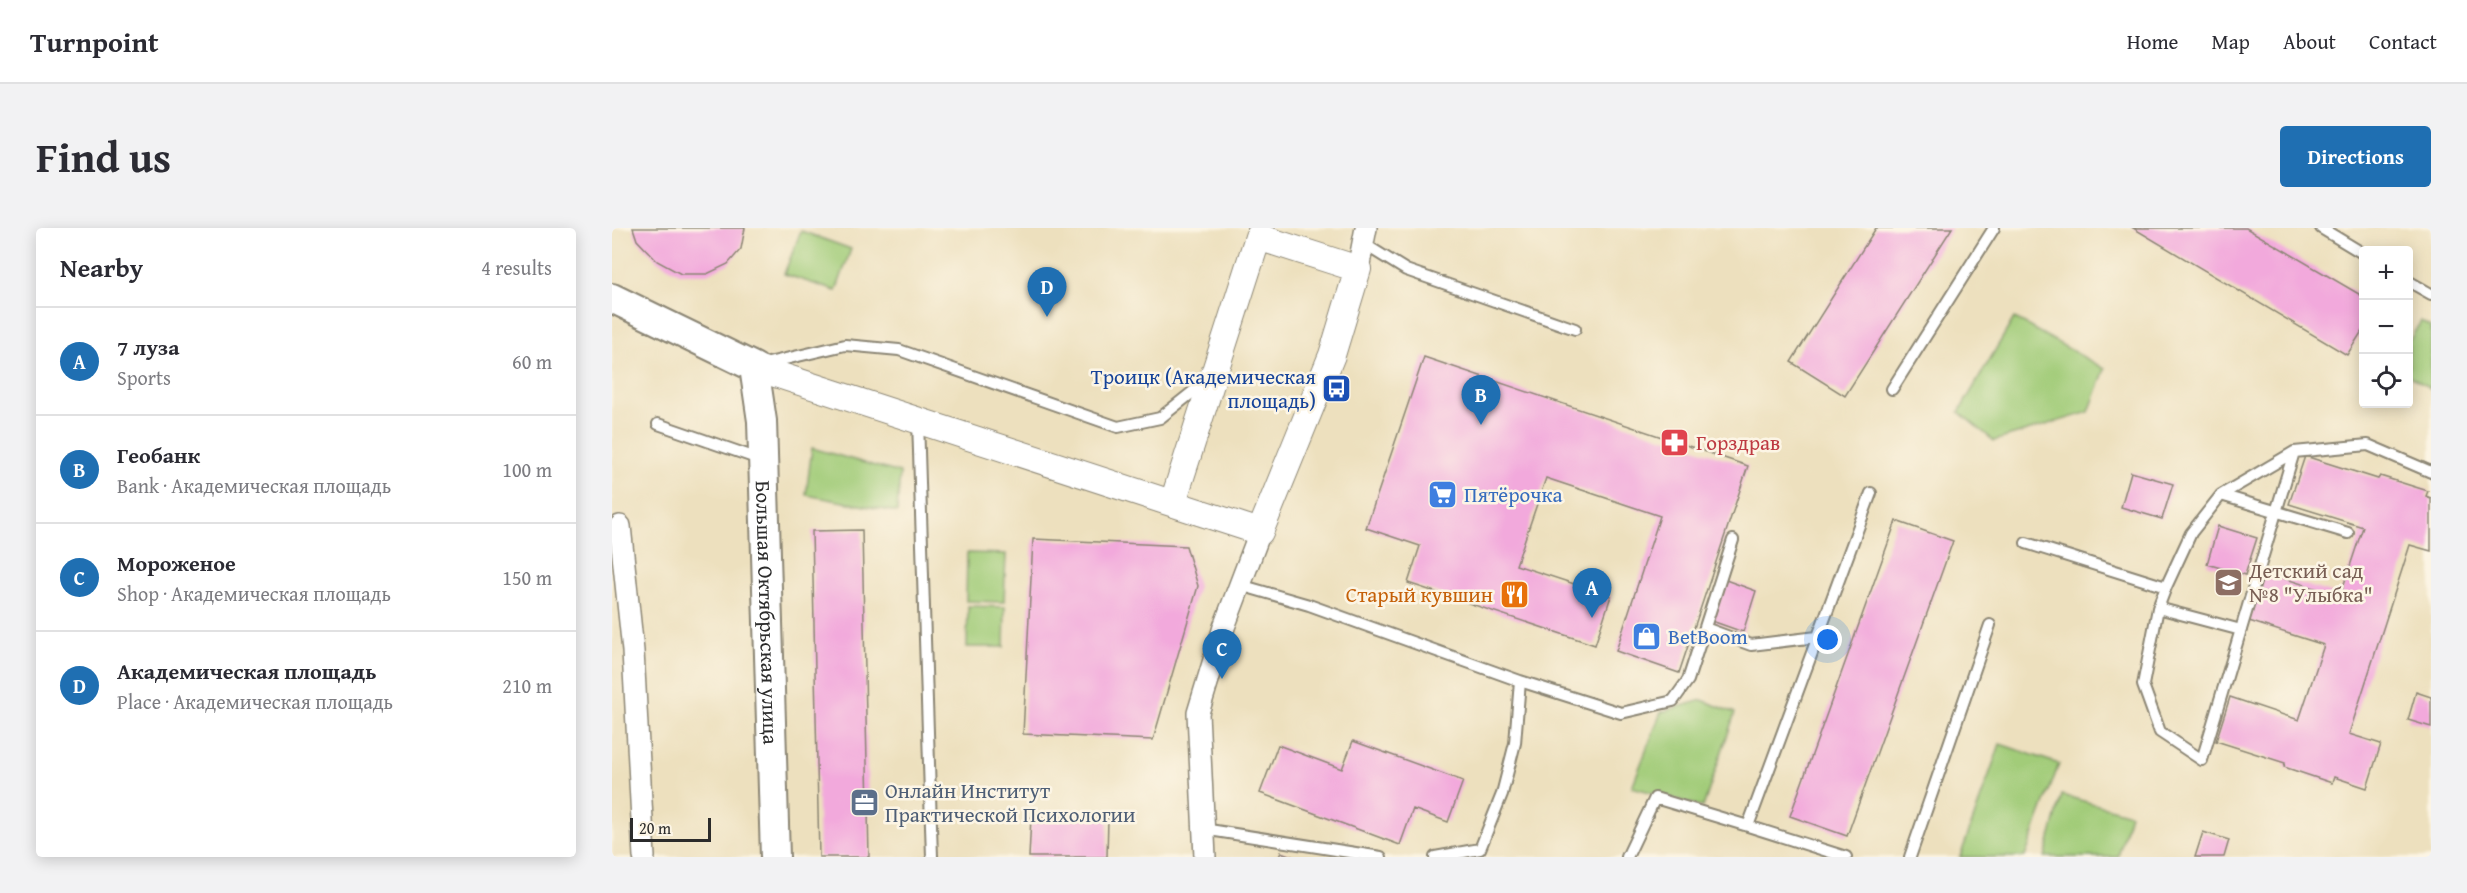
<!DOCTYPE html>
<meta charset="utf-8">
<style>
:root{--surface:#fff;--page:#f2f2f3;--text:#2b2b33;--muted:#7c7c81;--line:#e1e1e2;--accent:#1f6fb2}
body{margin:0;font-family:"Gentium Book Plus",serif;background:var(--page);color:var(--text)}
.controls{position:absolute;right:18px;top:18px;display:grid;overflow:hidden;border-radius:6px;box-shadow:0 3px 15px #0003}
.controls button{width:54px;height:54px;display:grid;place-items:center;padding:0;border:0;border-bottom:2px solid var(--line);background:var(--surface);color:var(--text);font:30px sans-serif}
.scale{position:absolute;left:18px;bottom:15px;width:81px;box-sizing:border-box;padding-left:6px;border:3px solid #2b2b2b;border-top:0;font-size:16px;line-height:21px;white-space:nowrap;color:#2b2b2b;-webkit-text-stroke:4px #fcf5e5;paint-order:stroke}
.you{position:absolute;left:1216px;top:412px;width:21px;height:21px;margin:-15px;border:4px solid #fff;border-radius:50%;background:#1a73e8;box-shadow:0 0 0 9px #1a73e833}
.badge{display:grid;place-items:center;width:39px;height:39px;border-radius:50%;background:var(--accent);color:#fff;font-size:20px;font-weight:700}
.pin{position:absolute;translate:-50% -50px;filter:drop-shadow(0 2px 3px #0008)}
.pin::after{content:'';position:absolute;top:32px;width:21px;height:18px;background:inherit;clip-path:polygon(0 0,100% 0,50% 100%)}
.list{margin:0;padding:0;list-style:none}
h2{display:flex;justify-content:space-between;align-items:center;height:78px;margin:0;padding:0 24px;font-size:26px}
h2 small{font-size:20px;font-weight:400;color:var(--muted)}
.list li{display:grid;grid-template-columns:39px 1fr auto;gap:18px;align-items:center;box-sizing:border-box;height:108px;padding:0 24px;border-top:2px solid var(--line)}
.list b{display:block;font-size:22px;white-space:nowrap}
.list p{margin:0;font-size:20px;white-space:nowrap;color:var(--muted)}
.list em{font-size:20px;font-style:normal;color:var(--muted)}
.icon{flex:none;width:33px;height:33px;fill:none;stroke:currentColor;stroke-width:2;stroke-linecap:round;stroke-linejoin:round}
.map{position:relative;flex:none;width:1819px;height:629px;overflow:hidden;border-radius:6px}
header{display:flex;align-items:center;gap:36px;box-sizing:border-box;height:84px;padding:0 30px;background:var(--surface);border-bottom:2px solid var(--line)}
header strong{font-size:28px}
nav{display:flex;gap:33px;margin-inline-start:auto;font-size:21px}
.intro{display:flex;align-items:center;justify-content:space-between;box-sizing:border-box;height:144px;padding:0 36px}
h1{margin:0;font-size:42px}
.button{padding:15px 27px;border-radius:6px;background:var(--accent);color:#fff;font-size:21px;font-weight:700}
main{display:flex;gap:36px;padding:0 36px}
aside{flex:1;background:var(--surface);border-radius:6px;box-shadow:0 3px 15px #0003}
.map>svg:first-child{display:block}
.green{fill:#a2cc79;stroke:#667c52;stroke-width:1.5}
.building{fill:#f2a9dc}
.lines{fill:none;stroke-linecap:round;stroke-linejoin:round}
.service-casing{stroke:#8c8674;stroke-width:14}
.minor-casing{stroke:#8c8674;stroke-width:24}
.tertiary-casing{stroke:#8c8674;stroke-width:28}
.secondary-casing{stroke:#8c8674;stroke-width:32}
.service{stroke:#fff;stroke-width:10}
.minor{stroke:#fff;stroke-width:21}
.tertiary{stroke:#fff;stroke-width:26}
.secondary{stroke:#fff;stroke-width:28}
.labels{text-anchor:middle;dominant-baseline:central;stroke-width:5;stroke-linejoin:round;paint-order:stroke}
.transit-label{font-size:21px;fill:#164399;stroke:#fcf5e5;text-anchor:end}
.health-label{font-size:21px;fill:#be3a42;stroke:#fcf5e5;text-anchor:start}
.shop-label{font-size:21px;fill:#366cbe;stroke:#fcf5e5;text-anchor:start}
.education-label{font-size:21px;fill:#785e54;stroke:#fcf5e5;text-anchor:start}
.food-label{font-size:21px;fill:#c56008;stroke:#fcf5e5;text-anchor:end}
.street-label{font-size:21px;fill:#2b2b2b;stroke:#fcf5e5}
.service-label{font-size:21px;fill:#4e5e75;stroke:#fcf5e5;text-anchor:start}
</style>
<header>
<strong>Turnpoint</strong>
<nav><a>Home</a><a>Map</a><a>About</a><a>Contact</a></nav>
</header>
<div class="intro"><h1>Find us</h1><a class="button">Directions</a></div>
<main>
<aside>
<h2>Nearby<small>4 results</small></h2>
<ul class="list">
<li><span class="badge">A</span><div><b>7 луза</b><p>Sports</p></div><em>60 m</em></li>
<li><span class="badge">B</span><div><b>Геобанк</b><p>Bank · Академическая площадь</p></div><em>100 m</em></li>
<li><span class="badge">C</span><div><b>Мороженое</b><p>Shop · Академическая площадь</p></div><em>150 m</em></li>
<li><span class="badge">D</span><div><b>Академическая площадь</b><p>Place · Академическая площадь</p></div><em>210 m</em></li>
</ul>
</aside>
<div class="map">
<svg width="1819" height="629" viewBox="0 0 1819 629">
<rect width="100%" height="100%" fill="#fcf5e5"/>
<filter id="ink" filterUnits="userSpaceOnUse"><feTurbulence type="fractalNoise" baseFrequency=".0167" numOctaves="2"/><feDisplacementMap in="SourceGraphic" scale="12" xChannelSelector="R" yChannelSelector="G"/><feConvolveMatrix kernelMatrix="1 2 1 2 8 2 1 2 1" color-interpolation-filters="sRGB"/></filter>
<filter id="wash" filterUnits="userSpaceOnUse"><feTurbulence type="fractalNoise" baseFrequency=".008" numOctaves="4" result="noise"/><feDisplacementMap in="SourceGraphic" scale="24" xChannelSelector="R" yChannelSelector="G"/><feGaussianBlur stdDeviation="1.35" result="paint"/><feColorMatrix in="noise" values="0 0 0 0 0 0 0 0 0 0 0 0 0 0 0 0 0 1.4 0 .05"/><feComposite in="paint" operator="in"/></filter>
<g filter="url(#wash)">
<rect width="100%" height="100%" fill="#ede0be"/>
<!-- green -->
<path class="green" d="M 189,3 L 239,21 L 224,63 L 172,46 Z
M 1402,90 L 1493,141 L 1477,184 L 1382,213 L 1347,184 Z
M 1809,93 L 1819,100 L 1819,161 L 1797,147 L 1797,113 Z
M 200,220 L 288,245 L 285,284 L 194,267 Z
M 355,325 L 394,326 L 392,374 L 354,373 Z
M 356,378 L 393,379 L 392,419 L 355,419 Z
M 1090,472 L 1123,485 L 1091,579 L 1020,559 L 1049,484 Z
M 1388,516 L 1447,536 L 1413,629 L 1348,629 Z
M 1450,567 L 1518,586 L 1506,629 L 1433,629 Z"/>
<g id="blocks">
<!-- building -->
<path class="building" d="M 21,0 L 133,0 L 129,21 L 116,36 L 95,46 L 69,46 L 45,33 L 25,12 Z
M 1264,0 L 1340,0 L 1233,168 L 1179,134 Z
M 1521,0 L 1634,0 L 1752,69 L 1752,100 L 1735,127 Z
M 812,129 L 1136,238 L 1067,445 L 1004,423 L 1048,288 L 934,250 L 904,337 L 999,368 L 983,417 L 796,355 L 808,318 L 754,300 Z
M 1693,228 L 1766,251 L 1768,248 L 1816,263 L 1814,268 L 1819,270 L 1819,323 L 1798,317 L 1737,506 L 1769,516 L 1755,560 L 1722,549 L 1720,555 L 1672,539 L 1673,535 L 1604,513 L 1618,469 L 1687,492 L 1712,417 L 1637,393 L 1652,344 L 1728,368 L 1751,299 L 1677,276 Z
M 1519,244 L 1561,256 L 1550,291 L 1509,279 Z
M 1284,293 L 1341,313 L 1235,608 L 1178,588 Z
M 1606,298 L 1645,310 L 1633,347 L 1595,336 Z
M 250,302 L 257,629 L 207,629 L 200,303 Z
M 421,311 L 574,318 L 586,358 L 541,512 L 411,506 Z
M 1111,351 L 1144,363 L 1131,404 L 1097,392 Z
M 1804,464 L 1819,469 L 1819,499 L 1796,492 Z
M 741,513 L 851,553 L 836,594 L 801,581 L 788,617 L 648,565 L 666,517 L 730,541 Z
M 419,589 L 496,591 L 495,629 L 417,629 Z
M 1591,604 L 1617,612 L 1612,629 L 1583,629 Z
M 669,624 L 682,629 L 667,629 Z"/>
</g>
</g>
<g filter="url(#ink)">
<use href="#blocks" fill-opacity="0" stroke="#8c8674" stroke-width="1.5"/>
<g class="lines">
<defs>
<path id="service" d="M 1709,0 L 1752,26
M 752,16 L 794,42 L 963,101
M 1796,53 L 1819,66
M 152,136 L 233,117 L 287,122 L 506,199 L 548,190 L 587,159 L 591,152
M 1280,161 L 1382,0
M 306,192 L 320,629
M 46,196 L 150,232
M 1609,267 L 1736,305
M 1414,315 L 1554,359 L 1579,305 L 1609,267 L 1682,224 L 1756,217 L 1819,244
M 628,357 L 697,377 L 908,453 L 903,515 L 890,566 L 868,621 L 823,629
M 1554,359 L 1546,380 L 1531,457 L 1548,504 L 1590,532 L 1682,224
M 1546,380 L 1629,402
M 1093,400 L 1139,417 L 1205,409
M 908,453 L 1009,485 L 1061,473 L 1076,452 L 1121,312
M 591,601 L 769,629
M 1015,629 L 1043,570 L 1136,598
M 1234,629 L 1136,598 L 1259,265
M 1298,629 L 1378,397"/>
<path id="minor" d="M 746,41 L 754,0
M 8,298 L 21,423 L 32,629
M 593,629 L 586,485 L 612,399 L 648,304"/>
<path id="tertiary" d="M 142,139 L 648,304 L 720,127 L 746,41 L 646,9 L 561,274"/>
<g id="secondary">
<path id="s1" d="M 0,70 L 142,139 L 150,193 L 163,629"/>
</g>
</defs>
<!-- service casing -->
<use href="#service" class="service-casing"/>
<!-- minor casing -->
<use href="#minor" class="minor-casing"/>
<!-- tertiary casing -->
<use href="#tertiary" class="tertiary-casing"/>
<!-- secondary casing -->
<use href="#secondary" class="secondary-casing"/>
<!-- service -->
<use href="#service" class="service"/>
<!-- minor -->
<use href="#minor" class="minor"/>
<!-- tertiary -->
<use href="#tertiary" class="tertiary"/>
<!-- secondary -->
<use href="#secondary" class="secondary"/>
</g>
</g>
<!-- icons -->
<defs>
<symbol id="bus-square" viewBox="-11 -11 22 22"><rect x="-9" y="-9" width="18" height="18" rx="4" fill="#1a4fb4" stroke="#fcf5e5"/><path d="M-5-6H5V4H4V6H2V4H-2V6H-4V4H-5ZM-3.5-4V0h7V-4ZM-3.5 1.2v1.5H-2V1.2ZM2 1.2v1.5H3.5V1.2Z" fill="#fff"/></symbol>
<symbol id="pharmacy-square" viewBox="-11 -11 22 22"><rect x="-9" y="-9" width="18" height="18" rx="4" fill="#e0444e" stroke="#fcf5e5"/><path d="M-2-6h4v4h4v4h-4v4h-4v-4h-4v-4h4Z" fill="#fff"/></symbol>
<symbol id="supermarket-square" viewBox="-11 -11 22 22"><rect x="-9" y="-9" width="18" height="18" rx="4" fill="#3f7fe0" stroke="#fcf5e5"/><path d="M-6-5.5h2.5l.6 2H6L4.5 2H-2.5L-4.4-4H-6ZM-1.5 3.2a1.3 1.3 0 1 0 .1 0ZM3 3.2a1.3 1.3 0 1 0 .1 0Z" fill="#fff"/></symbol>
<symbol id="school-square" viewBox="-11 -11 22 22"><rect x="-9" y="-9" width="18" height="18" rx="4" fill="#8d6e63" stroke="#fcf5e5"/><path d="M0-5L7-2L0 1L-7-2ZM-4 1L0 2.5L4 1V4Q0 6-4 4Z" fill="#fff"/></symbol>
<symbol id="restaurant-square" viewBox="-11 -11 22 22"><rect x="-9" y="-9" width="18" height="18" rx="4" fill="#e8710a" stroke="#fcf5e5"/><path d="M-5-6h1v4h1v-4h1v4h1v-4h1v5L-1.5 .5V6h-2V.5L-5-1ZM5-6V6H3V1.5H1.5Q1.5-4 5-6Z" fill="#fff"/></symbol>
<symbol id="shop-square" viewBox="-11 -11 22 22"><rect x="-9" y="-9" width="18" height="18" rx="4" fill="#3f7fe0" stroke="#fcf5e5"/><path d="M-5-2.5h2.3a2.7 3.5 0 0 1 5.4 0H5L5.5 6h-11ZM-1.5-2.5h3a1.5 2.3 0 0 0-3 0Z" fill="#fff"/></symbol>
<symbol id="office-square" viewBox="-11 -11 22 22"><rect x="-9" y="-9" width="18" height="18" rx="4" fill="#5c6f8a" stroke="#fcf5e5"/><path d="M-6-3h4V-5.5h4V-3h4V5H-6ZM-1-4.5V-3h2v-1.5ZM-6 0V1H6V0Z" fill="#fff"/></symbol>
</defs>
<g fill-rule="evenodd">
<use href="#bus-square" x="708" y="144" width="33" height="33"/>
<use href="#pharmacy-square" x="1046" y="198" width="33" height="33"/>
<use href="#supermarket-square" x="814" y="250" width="33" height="33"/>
<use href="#school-square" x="1600" y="338" width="33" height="33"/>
<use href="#restaurant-square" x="886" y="350" width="33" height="33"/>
<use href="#shop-square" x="1018" y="392" width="33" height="33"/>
<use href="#office-square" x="236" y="558" width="33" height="33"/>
</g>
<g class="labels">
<!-- transit labels -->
<g class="transit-label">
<text x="704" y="148">Троицк (Академическая<tspan x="704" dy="24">площадь)</tspan></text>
</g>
<!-- health labels -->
<g class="health-label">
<text x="1084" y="214">Горздрав</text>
</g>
<!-- shop labels -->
<g class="shop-label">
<text x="852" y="266">Пятёрочка</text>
<text x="1056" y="408">BetBoom</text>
</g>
<!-- education labels -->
<g class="education-label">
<text x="1637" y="342">Детский сад<tspan x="1637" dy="24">№8 "Улыбка"</tspan></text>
</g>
<!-- food labels -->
<g class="food-label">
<text x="881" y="366">Старый кувшин</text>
</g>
<!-- street labels -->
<g class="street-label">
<text stroke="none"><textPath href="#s1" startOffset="404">Большая Октябрьская улица</textPath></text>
</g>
<!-- service labels -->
<g class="service-label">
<text x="273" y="562">Онлайн Институт<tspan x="273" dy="24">Практической Психологии</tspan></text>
</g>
</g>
</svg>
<div class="controls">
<button>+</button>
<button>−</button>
<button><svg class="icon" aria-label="locate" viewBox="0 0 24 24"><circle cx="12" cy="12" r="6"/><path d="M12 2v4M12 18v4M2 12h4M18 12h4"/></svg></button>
</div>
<div class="scale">20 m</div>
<div class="you"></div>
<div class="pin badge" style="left:980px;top:390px">A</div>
<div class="pin badge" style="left:869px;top:197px">B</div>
<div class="pin badge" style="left:610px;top:451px">C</div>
<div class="pin badge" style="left:435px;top:89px">D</div>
</div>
</main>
